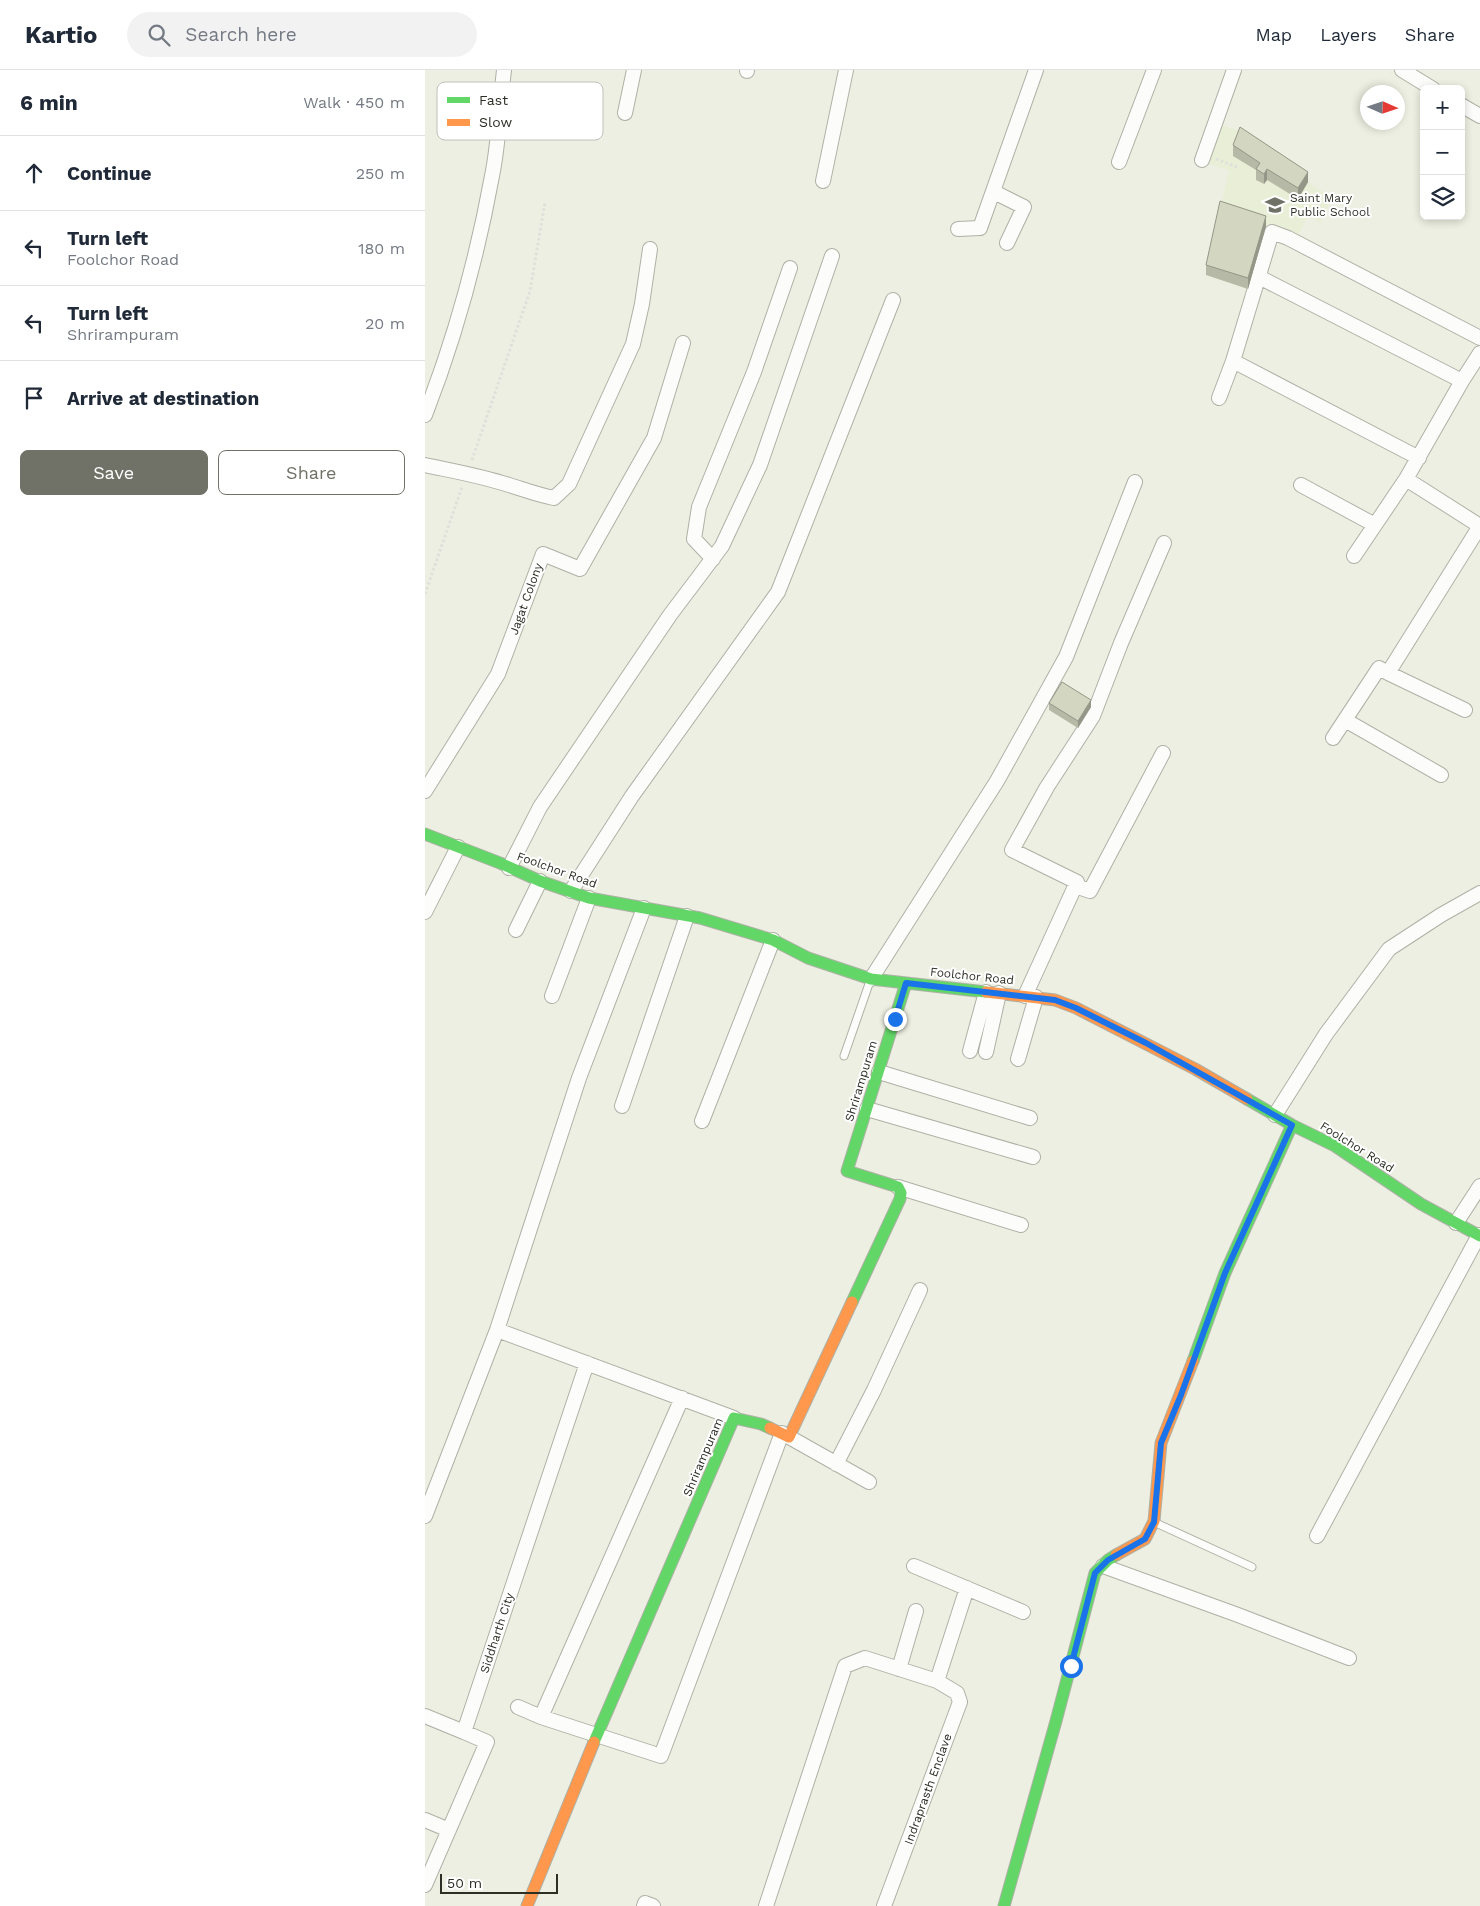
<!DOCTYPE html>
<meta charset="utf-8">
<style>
:root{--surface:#fff;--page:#f2f2f3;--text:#1f2937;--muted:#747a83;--line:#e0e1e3;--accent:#707267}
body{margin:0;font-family:"Work Sans",sans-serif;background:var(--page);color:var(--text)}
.controls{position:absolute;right:15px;top:15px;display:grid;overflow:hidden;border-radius:8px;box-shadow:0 2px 8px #0003}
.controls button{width:45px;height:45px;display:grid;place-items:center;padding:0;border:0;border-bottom:1px solid var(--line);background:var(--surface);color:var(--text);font:25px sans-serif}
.compass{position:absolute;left:935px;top:15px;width:45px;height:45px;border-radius:50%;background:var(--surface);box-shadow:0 2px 8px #0003;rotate:93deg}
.scale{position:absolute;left:15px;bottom:12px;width:118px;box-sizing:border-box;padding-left:5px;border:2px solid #2d2f25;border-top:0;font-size:14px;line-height:18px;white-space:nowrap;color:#2d2f25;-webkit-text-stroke:4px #fff;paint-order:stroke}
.stop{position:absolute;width:15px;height:15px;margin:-11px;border:4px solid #1a73e8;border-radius:50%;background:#fff}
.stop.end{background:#1a73e8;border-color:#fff;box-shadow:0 1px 5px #0008}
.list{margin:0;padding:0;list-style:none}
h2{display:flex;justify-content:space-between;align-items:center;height:65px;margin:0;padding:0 20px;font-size:21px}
h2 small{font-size:16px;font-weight:400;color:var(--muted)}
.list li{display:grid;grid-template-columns:32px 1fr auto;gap:15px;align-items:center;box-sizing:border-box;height:75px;padding:0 20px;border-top:1px solid var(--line)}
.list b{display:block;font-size:19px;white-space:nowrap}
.list p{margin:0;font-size:16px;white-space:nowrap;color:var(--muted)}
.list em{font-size:16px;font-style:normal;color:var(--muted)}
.actions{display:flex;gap:10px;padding:15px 20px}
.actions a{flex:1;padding:11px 0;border:1px solid var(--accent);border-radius:8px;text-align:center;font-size:18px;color:var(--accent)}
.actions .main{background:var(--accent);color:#fff}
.icon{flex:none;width:28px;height:28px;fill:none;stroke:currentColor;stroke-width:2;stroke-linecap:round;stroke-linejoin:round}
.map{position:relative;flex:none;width:1055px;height:1836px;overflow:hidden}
header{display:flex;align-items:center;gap:30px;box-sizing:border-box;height:70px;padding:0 25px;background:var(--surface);border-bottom:1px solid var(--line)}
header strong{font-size:24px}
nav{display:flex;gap:28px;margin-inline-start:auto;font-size:18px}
.search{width:350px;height:45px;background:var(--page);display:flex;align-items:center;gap:12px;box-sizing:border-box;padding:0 18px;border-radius:28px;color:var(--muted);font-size:19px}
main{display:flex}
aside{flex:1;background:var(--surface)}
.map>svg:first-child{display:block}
.built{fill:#e9eed6}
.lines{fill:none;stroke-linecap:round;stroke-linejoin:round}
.lane-casing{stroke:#aeb1a6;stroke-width:9}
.street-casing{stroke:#aeb1a6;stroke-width:16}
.fast-casing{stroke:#aeb1a6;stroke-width:13}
.slow-casing{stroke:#aeb1a6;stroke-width:13}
.path{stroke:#dfe0dc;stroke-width:3;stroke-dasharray:2.5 2.5;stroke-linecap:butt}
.lane{stroke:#fcfdfa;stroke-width:7}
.street{stroke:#fcfdfa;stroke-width:14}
.fast{stroke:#63d668;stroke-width:11}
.slow{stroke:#ff974d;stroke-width:11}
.wall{fill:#b5b9a6}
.shaded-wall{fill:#949687}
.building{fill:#d3d7c1;stroke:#949687}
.route{stroke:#1a73e8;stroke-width:6}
.labels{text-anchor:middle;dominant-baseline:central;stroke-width:4;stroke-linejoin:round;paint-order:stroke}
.poi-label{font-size:12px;fill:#2d2f25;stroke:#fff;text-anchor:start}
.street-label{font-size:12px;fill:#2d2f25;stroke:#fff}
.key{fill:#fff;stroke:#c0c1be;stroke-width:1}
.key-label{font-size:14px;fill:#2d2f25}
</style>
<header>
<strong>Kartio</strong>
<div class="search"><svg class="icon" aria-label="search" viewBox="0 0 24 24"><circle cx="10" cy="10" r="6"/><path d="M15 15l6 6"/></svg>Search here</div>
<nav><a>Map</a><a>Layers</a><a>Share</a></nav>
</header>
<main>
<aside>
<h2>6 min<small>Walk · 450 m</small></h2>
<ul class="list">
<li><svg class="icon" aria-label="ahead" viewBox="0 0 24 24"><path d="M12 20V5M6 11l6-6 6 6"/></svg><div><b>Continue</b></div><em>250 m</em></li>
<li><svg class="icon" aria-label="left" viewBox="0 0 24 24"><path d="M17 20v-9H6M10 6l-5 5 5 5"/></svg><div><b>Turn left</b><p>Foolchor Road</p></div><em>180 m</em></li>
<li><svg class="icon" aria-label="left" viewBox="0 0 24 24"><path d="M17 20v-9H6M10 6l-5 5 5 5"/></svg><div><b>Turn left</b><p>Shrirampuram</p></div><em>20 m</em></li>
<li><svg class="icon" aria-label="arrive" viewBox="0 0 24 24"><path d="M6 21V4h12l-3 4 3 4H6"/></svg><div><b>Arrive at destination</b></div></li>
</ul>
<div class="actions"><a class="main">Save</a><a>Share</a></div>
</aside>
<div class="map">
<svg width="1055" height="1836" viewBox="0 0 1055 1836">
<rect width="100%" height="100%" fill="#ecefe1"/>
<!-- built -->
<path class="built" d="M 796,55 L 817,62 L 816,67 L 907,128 L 895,152 L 883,146 L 874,164 L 843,153 L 823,219 L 781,205 L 804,100 L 781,93 Z"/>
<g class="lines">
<defs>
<path id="lane" d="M 419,986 L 445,911
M 731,1453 L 827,1497"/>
<path id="street" d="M 977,0 L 1008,19
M 322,1 L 322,0
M 1036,35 L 1055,46
M 200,43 L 209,0
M 777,90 L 809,0
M 694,92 L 729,0
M 398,111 L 421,0
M 569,122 L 599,137 L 582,173
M 533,159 L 555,158 L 611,0
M 834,207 L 1037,311
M 808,291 L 994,388
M 794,328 L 808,291 L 847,162 L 863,168 L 1055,268
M 0,345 C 30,268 52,188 67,106 C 74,72 75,35 79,0
M 0,395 C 28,401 57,406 84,415 C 100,420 113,425 129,428 L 144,414 L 208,274 L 217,234 L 225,179
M 981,409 L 1055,456
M 876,415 L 950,455
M 929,486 L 981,409 L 1037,311 L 1055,283
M 288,489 L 269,469 L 274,437 L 329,302 L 365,198
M 963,603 L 1040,640
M 920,650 L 1016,705
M 908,668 L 954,598 L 963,603 L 1055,456
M 0,721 L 73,604 L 118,484 L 155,499 L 229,368 L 258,273
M 84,798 L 115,737 L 245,545 L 297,476 L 335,395 L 407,186
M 650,816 L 665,821 L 738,683
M 146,821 L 207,726 L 353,522 L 468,230
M 0,842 L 33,777
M 91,860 L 115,811
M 446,909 L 572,711 L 641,587 L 710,412
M 127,926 L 164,828
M 600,926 L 652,812 L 587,780 L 622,717 L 668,646 L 696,573 L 739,473
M 545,981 L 561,922
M 561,982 L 574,923
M 593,989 L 611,927
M 454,1002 L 605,1048
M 197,1036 L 262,846
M 442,1039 L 608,1087
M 850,1045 L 901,964 L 964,879 L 1016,845 L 1055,823
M 277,1051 L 348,870
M 473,1117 L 596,1155
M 1031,1153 L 1055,1116
M 72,1260 L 309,1348
M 364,1367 L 444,1412
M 411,1394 L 449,1320 L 495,1220
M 0,1446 L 72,1260 L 154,1008 L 219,838
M 892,1466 L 1054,1165
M 489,1496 L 598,1542
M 678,1496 L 813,1545 L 924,1588
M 474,1599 L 491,1541
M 512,1611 L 542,1518
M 93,1637 L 116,1647 L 236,1686 L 357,1363
M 0,1646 L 39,1662
M 116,1647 L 257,1328
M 0,1750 L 24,1760
M 0,1815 L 62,1672 L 39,1662 L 162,1293
M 219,1836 L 220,1833 L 228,1836
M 341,1836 L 420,1596 L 440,1588 L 512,1611 L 532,1623 L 535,1632 L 459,1836"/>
<path id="fast" d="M 0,764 L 75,793 L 115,811 L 164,828 L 275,848 L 348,870 L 383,888 L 446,909 L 561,922
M 822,1029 L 867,1055 L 910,1076 L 996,1134 L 1055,1166
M 427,1232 L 475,1129 L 476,1123 L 473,1117 L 422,1101 L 481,913
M 768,1291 L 800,1203 L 867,1055
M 169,1672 L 309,1348 L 336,1354 L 345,1358
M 579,1836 L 631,1651 L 670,1503 L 683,1490 L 691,1485"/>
<path id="slow" d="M 561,922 L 630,930 L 651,938 L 770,999 L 822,1029
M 345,1358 L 364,1367 L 427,1232
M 691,1485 L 720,1469 L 729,1451 L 736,1373 L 768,1291
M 102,1836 L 169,1672"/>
</defs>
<!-- lane casing -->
<use href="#lane" class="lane-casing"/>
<!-- street casing -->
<use href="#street" class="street-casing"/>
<!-- fast casing -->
<use href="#fast" class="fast-casing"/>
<!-- slow casing -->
<use href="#slow" class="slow-casing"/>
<!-- path -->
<path class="path" d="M 791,89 L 812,97
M 47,390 L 105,221 L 120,132
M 0,524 L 37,417"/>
<!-- lane -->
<use href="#lane" class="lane"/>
<!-- street -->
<use href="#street" class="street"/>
<!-- fast -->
<use href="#fast" class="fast"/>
<!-- slow -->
<use href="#slow" class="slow"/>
</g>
<!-- wall -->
<path class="wall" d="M 808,75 L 883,112 L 873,129 L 842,110 L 839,114 L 831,110 L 831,100 L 808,86 Z
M 841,156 L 823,219 L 781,205 L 781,195 Z
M 624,633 L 666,637 L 653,658 L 624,640 Z"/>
<!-- shaded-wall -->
<path class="shaded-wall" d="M 842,99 L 842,110 L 839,114 L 839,104 Z
M 883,102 L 883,112 L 873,129 L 873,118 Z
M 841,146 L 841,156 L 823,219 L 823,208 Z
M 666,630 L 666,637 L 653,658 L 653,651 Z"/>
<!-- building -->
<path class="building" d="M 815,57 L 883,102 L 873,118 L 842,99 L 839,104 L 831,99 L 835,93 L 808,75 Z
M 795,131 L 841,146 L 823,208 L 781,195 Z
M 637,612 L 666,630 L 653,651 L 624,633 Z"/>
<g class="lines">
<!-- route -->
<path class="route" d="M 470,949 L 481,913 L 630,930 L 651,938 L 721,973 L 867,1055 L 800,1203 L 756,1325 L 736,1373 L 729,1452 L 720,1469 L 683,1490 L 670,1503 L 646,1596"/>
</g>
<!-- icons -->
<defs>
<symbol id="school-bare" viewBox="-9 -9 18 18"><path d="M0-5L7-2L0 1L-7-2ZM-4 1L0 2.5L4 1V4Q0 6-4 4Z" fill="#707267" stroke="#fff" stroke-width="2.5" paint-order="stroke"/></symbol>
</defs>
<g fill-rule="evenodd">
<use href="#school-bare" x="836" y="121" width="28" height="28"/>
</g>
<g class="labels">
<!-- poi labels -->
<g class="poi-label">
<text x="865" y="128">Saint Mary<tspan x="865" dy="14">Public School</tspan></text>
</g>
<!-- street labels -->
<g class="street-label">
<text transform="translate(101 529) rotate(-70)">Jagat Colony</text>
<text transform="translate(132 800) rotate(20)">Foolchor Road</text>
<text transform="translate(547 906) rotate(6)">Foolchor Road</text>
<text transform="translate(436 1011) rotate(-73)">Shrirampuram</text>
<text transform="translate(932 1077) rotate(32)">Foolchor Road</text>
<text transform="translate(278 1387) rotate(-67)">Shrirampuram</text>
<text transform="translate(72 1563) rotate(-72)">Siddharth City</text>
<text transform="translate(503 1719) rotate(-70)">Indraprasth Enclave</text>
</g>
</g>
<!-- legend -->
<rect x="12" y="12" width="166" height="58" rx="8" class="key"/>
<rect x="22" y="27" width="23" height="6" fill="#63d668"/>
<rect x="22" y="49" width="23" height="7" fill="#ff974d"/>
<g class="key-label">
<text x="54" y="35">Fast</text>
<text x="54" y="57">Slow</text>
</g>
</svg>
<div class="controls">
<button>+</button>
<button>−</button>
<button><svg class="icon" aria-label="layers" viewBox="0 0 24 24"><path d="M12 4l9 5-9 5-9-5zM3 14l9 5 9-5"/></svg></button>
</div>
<svg class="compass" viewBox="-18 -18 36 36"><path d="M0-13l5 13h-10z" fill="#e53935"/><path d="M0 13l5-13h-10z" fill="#747a83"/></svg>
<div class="scale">50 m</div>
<div class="stop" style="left:646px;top:1596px"></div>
<div class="stop end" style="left:470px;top:949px"></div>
</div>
</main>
